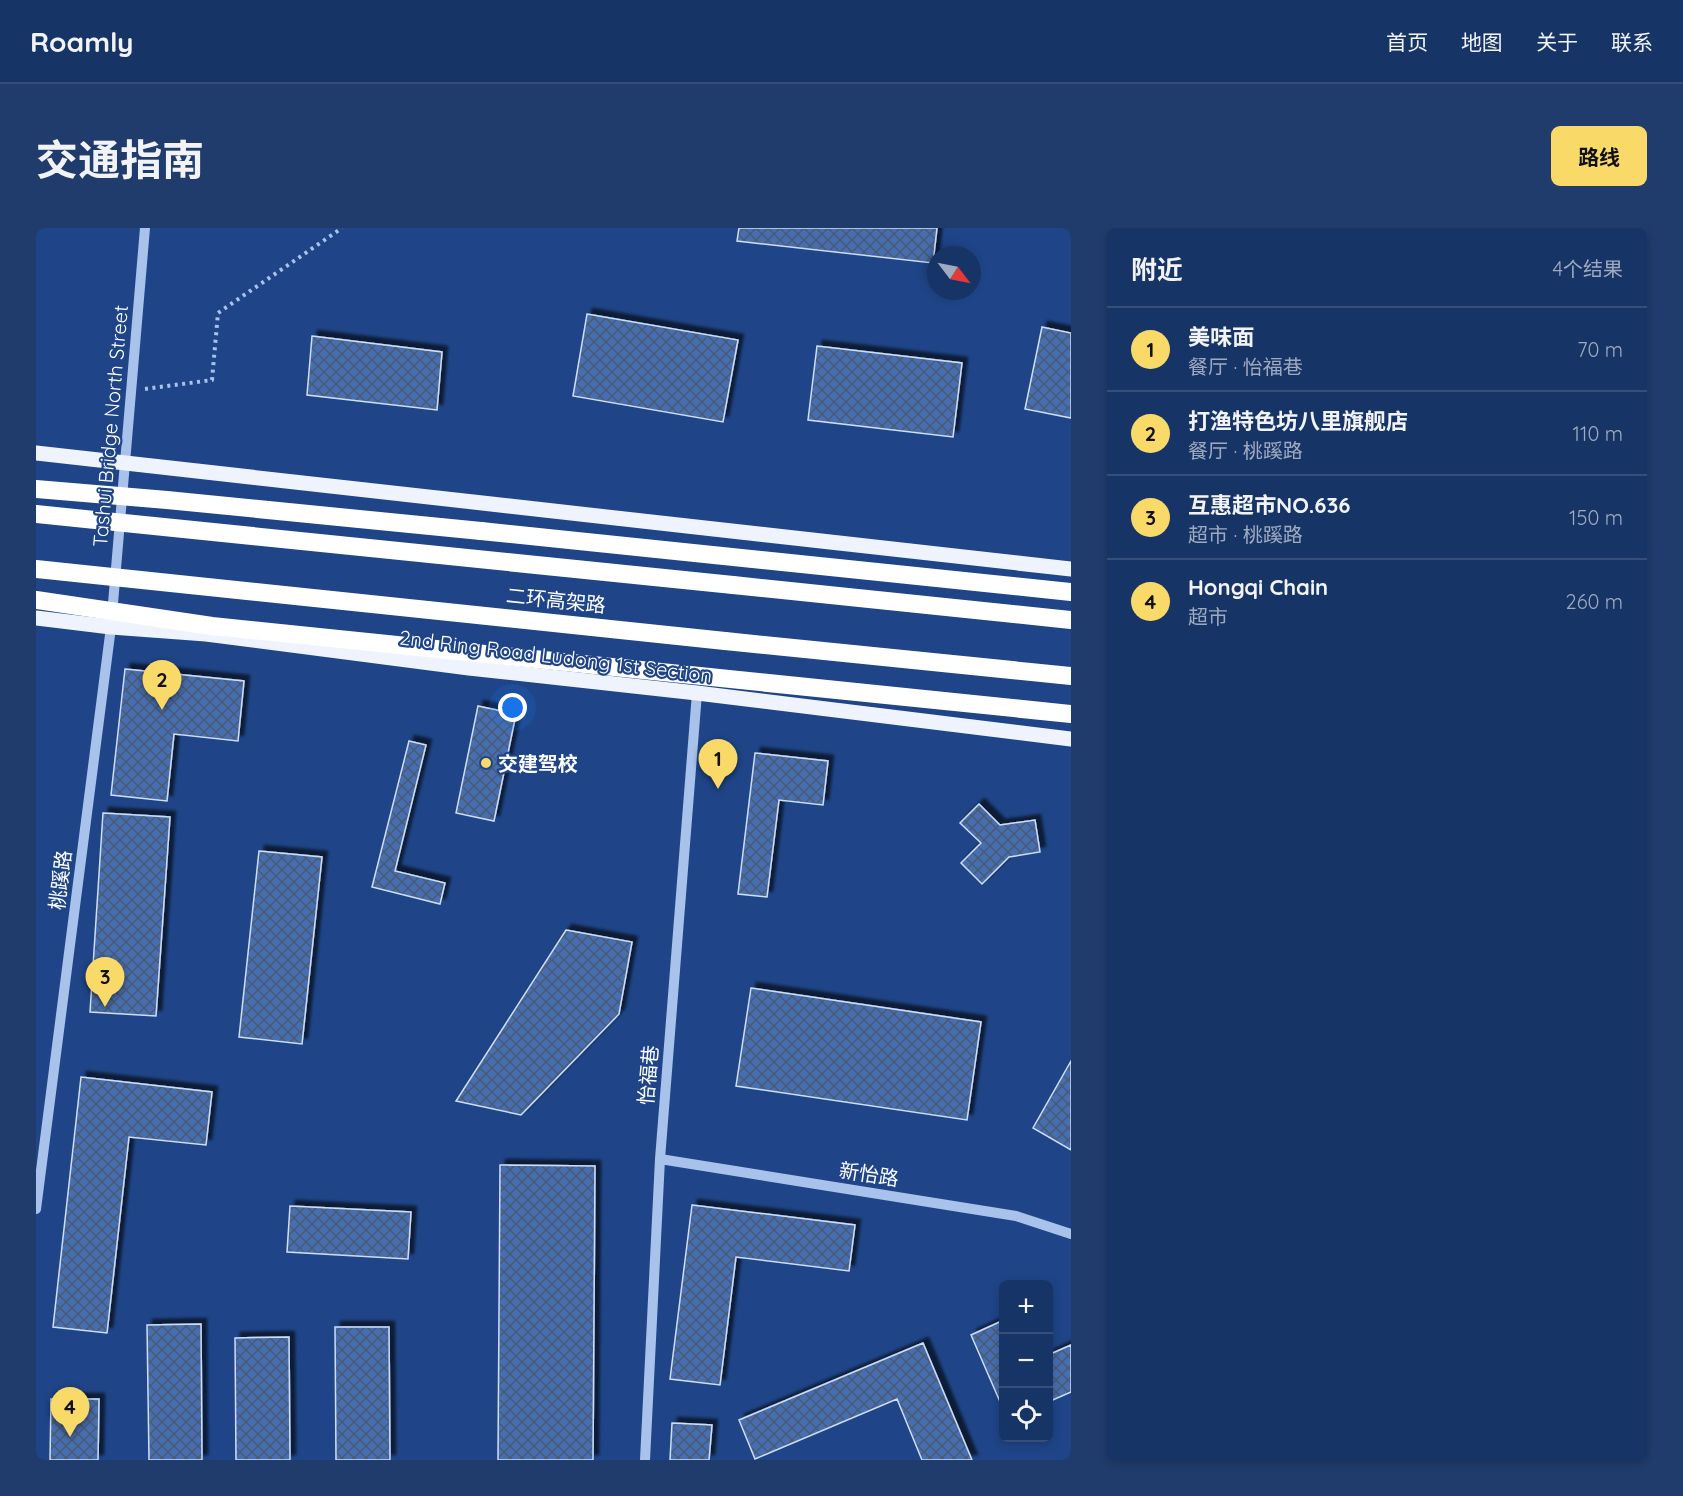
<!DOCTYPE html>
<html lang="zh">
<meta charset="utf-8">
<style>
:root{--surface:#173466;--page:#203c6c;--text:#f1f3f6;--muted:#9eaabf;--line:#364f7a;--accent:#f9da69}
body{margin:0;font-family:Quicksand,"Noto Sans SC",sans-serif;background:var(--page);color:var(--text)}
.controls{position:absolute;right:18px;bottom:18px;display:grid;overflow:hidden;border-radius:9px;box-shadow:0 3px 9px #0003}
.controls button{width:54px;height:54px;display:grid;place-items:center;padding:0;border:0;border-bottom:2px solid var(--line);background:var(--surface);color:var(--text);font:30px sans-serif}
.compass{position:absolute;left:891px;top:18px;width:54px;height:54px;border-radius:50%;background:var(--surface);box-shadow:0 3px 9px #0003;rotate:122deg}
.you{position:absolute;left:477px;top:480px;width:21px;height:21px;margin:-15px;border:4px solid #fff;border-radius:50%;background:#1a73e8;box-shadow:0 0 0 9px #1a73e833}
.badge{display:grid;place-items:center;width:39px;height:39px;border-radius:50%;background:var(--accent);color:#111;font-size:20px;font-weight:700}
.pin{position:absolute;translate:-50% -50px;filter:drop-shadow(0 2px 3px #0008)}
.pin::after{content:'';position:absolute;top:32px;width:21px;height:18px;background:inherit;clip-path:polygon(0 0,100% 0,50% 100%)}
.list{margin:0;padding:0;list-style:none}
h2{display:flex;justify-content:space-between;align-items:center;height:78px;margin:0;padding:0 24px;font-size:26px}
h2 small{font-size:20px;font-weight:400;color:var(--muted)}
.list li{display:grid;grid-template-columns:39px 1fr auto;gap:18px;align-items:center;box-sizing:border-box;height:84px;padding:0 24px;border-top:2px solid var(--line)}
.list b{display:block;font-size:22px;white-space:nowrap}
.list p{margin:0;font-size:20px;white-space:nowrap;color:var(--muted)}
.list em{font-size:20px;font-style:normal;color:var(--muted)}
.icon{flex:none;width:33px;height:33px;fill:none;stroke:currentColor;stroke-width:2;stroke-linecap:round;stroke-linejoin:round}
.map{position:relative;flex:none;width:1035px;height:1232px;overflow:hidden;border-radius:9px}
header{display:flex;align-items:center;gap:36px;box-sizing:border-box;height:84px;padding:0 30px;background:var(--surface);border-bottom:2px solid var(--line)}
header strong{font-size:28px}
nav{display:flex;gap:33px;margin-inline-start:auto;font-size:21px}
.intro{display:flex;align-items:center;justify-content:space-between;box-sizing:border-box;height:144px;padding:0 36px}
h1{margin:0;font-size:42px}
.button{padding:15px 27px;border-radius:9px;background:var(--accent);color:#111;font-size:21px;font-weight:700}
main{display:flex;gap:36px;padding:0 36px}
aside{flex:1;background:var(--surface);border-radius:9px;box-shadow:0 3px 9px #0003}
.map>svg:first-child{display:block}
.building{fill:url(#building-cross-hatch);stroke:#cedef8;stroke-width:1.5;filter:url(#shadow)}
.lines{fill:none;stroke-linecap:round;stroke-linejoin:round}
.path{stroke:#a9c2eb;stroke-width:4;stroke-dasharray:3 4.5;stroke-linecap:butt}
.minor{stroke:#a9c2eb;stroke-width:10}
.major{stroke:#eef3fe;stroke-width:15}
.highway{stroke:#fff;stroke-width:18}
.highway-bridge{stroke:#fff;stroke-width:18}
.poi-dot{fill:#f9da69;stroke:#1f4588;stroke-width:2}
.labels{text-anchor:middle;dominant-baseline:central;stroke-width:4.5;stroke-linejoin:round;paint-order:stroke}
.street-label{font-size:20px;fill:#fff;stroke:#1f4588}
.poi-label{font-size:20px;font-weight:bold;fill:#fff;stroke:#1f4588;text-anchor:start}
</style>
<header>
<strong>Roamly</strong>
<nav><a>首页</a><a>地图</a><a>关于</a><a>联系</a></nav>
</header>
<div class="intro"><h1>交通指南</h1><a class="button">路线</a></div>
<main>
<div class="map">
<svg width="1035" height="1232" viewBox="0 0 1035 1232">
<defs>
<pattern id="building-cross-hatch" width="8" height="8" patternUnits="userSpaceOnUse" patternTransform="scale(1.5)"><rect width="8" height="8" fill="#476eb0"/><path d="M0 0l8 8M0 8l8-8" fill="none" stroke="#4a5a74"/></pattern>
<filter id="shadow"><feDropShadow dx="5.5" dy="-5.5" stdDeviation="1.5" flood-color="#0009"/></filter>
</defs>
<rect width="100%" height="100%" fill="#1f4588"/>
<!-- building -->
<path class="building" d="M 703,0 L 901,0 L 897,35 L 701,13 Z
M 551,86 L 702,112 L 687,194 L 537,168 Z
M 1006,99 L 1035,105 L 1035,190 L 989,181 Z
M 276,108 L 406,124 L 401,182 L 271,167 Z
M 781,118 L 926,135 L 917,209 L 772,192 Z
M 89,441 L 208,453 L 202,513 L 138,506 L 131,573 L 75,567 Z
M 442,478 L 480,486 L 458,593 L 420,585 Z
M 373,513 L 390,517 L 359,643 L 409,655 L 404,676 L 336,659 Z
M 719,525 L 792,533 L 787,577 L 743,572 L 731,669 L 702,666 Z
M 943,576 L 964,597 L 999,592 L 1004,624 L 973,629 L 946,656 L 925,635 L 945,615 L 924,595 Z
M 67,585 L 134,589 L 120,788 L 54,784 Z
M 223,623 L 286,629 L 266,816 L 203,809 Z
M 530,702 L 596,714 L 583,786 L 485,887 L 420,873 Z
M 715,760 L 945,794 L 931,892 L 700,858 Z
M 1035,833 L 1035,922 L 997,900 Z
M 45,849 L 176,864 L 170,917 L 93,909 L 71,1105 L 17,1099 Z
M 464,937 L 559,938 L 557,1232 L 462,1232 Z
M 656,977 L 819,997 L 813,1043 L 700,1029 L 684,1157 L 634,1151 Z
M 254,978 L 375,984 L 372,1031 L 251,1024 Z
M 968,1092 L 968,1183 L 935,1107 Z
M 165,1096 L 166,1232 L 113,1232 L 111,1097 Z
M 299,1099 L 353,1099 L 354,1232 L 300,1232 Z
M 253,1109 L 254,1232 L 200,1232 L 199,1110 Z
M 887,1115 L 936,1232 L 886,1232 L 861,1171 L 719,1231 L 703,1192 Z
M 1035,1117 L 1035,1164 L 1012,1174 L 1012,1127 Z
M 15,1171 L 63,1171 L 62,1232 L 14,1232 Z
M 636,1195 L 676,1197 L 673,1232 L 634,1232 Z"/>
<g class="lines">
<!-- path -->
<path class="path" d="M 109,161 L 176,152 L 182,85 L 306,0"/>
<!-- minor -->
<path class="minor" d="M 624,931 L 980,988 L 1035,1006
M 0,981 L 75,399 L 109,0
M 609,1232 L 624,931 L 661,465"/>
<!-- major -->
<path class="major" d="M 0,225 L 1035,341
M 0,390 L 75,399 L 170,406 L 433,440 L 661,465 L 1035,511"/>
<!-- highway -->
<path class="highway" d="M 445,303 L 1035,364
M 697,357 L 1035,392
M 689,413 L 1035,448"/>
<!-- highway-bridge -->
<path class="highway-bridge" d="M 0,261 L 131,272 L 445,303
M 0,286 L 697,357
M 0,341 L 689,413
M 0,372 L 176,398 L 1035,486"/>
</g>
<!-- markers -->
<circle class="poi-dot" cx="450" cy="535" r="6"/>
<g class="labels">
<!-- street labels -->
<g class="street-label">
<text transform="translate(74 198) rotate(-85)">Tashui Bridge North Street</text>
<text transform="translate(520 372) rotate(6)">二环高架路</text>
<text transform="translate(520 428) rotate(7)">2nd Ring Road Ludong 1st Section</text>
<text transform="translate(24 652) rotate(-83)">桃蹊路</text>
<text transform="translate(612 847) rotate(-85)">怡福巷</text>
<text transform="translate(833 946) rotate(9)">新怡路</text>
</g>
<!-- poi labels -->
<g class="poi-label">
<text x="462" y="535">交建驾校</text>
</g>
</g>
</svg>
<div class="controls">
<button>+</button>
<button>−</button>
<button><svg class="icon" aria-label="locate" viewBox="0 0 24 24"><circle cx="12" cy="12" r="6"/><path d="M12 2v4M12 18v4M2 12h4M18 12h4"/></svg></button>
</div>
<svg class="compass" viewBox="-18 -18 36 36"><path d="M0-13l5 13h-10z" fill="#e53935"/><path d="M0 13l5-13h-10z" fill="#9eaabf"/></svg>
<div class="you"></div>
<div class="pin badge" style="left:682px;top:561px">1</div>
<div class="pin badge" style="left:126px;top:482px">2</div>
<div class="pin badge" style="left:69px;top:779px">3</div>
<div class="pin badge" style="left:34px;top:1209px">4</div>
</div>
<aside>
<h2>附近<small>4个结果</small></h2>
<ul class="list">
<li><span class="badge">1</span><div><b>美味面</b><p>餐厅 · 怡福巷</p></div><em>70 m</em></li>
<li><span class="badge">2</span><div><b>打渔特色坊八里旗舰店</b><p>餐厅 · 桃蹊路</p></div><em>110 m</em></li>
<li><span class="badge">3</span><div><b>互惠超市NO.636</b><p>超市 · 桃蹊路</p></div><em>150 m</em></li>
<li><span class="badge">4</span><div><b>Hongqi Chain</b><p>超市</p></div><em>260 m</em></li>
</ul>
</aside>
</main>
